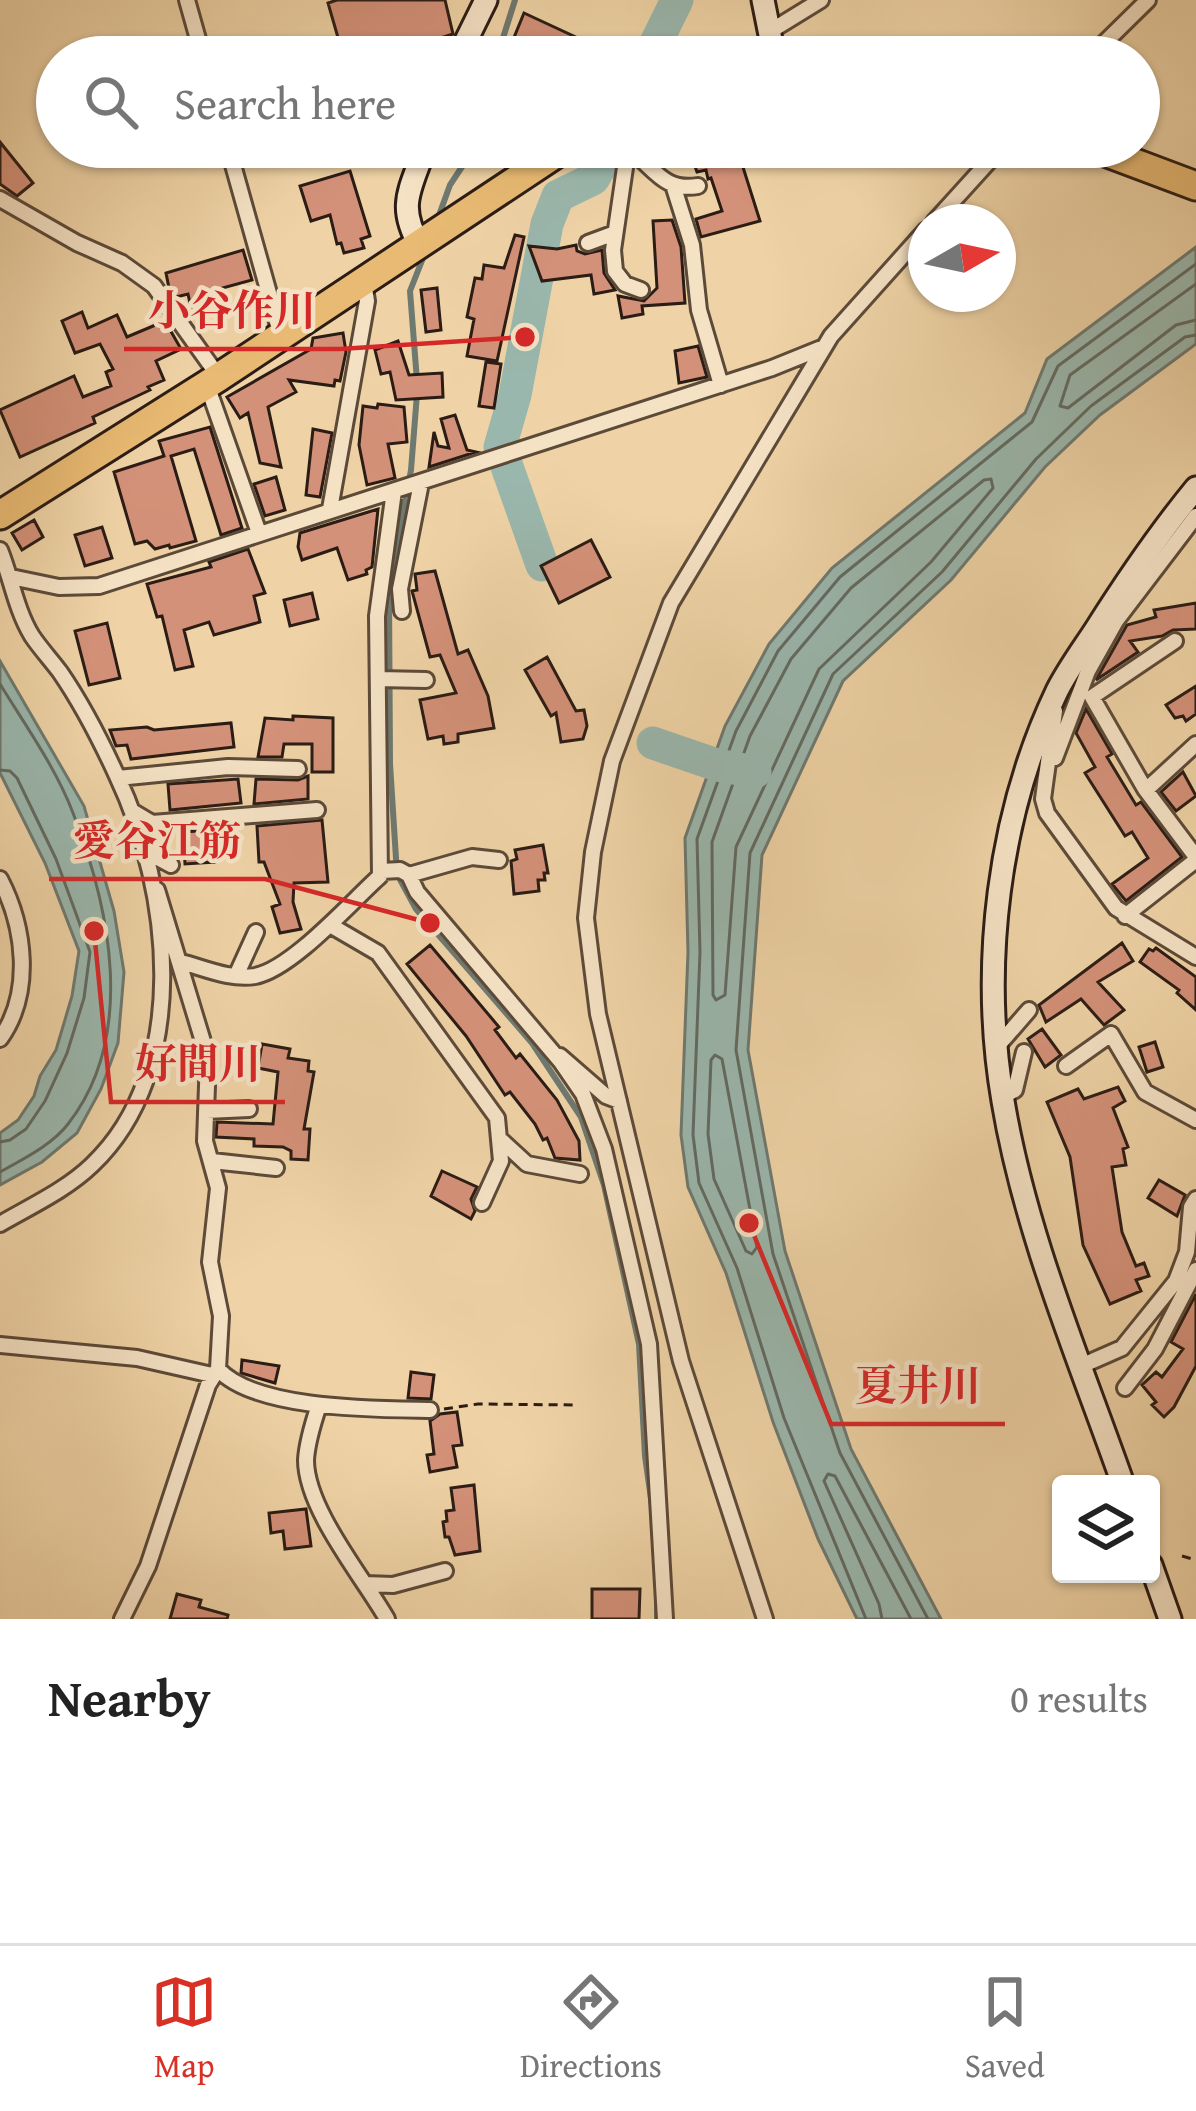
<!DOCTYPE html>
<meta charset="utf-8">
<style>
:root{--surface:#fff;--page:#f2f2f2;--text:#222;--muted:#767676;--line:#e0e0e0;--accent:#d93025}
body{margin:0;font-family:"Gentium Book Plus","Noto Serif JP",serif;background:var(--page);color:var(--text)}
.controls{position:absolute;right:36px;bottom:36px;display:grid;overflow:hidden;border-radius:12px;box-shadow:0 3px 9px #0004}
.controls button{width:108px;height:108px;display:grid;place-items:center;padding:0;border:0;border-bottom:3px solid var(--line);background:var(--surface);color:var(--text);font:60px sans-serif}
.compass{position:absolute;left:908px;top:204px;width:108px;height:108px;border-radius:50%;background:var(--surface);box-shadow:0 3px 9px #0004;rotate:81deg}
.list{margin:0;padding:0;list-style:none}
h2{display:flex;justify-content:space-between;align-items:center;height:156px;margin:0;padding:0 48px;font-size:51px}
h2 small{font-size:39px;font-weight:400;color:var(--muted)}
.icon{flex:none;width:66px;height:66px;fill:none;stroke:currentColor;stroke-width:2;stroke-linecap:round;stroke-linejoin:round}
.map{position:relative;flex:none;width:1196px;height:1619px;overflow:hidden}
.search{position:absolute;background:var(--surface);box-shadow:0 3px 9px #0004;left:36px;right:36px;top:36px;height:132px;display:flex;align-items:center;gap:30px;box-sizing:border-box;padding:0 42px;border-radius:66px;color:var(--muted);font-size:45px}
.sheet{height:324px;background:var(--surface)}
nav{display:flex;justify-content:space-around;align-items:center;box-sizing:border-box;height:168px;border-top:3px solid var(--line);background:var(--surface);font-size:33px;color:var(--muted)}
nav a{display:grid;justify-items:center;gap:6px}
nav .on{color:var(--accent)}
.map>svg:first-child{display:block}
.water{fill:#9ab7ad;stroke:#6e7970;stroke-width:3}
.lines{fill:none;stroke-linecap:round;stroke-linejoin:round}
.shore{stroke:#626a61;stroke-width:3}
.stream{stroke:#6e7970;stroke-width:6}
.river{stroke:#9ab7ad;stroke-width:33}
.building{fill:#d49179;stroke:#2b1c15;stroke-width:3}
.street-casing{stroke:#5c4a39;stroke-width:20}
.secondary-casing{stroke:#2b1c15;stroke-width:27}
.highway-casing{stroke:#2b1c15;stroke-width:33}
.path{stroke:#2b1c15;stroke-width:3;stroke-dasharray:9 6;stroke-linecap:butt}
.street{stroke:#f5e2c5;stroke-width:14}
.secondary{stroke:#f5e2c5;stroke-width:21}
.highway{stroke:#e8ba73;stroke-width:27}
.leader{fill:none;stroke:#d62828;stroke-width:4.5}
.callout-dot{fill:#d62828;stroke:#f5e2c5;stroke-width:4.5}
.callout-label{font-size:42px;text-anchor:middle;font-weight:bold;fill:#d62828;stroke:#f5e2c5;stroke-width:9;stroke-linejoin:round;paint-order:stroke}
</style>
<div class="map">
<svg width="1196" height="1619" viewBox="0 0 1196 1619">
<rect width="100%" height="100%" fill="#efd3a6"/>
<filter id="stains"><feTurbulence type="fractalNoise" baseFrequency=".00167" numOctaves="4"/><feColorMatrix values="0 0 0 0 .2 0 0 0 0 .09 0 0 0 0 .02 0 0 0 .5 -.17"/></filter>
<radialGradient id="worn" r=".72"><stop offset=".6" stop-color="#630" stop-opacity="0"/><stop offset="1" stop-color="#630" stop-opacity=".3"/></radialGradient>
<!-- water -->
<path class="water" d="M 1196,247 L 1196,344 L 1100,415 L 1045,467 L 951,580 L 843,681 L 762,855 L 748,1050 L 785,1251 L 851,1449 L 941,1619 L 857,1619 L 818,1539 L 773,1422 L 726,1273 L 688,1187 L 681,1135 L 688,952 L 685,838 L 725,726 L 769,644 L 832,568 L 1025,413 L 1047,359 Z
M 0,661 L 84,806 L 114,911 L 124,972 L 118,1043 L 101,1089 L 77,1133 L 42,1162 L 0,1185 L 0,1133 L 18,1120 L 34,1096 L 40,1076 L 56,1050 L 72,996 L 79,951 L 45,863 L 0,773 Z"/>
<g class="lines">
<!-- shore -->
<path class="shore" d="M 1196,284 L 1070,375 L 1060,406 L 1068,408 L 1176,325 L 1196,320
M 991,479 L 993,488 L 931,562 L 819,669 L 736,847 L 725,995 L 716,1000 L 713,995 L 712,842 L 750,736 L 791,659 L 851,588 L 984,480 Z
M 0,684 C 25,725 56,768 73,813 C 110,908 137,1036 68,1124 C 52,1145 23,1159 0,1172
M 0,770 L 10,771 L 17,778 L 56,859 L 90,952 L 84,998 L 67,1053 L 45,1101 L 26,1129 L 10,1140 L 0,1142
M 715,1055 L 722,1059 L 757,1247 L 752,1254 L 746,1251 L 714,1179 L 708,1134 L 711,1060 Z
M 866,1619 L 784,1418 L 737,1268 L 699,1183 L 693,1135 L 700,952 L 697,839 L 736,731 L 778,651 L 840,577 L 1032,422 L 1058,366 L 1196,264
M 882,1619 L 879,1604 L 824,1481 L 828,1474 L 835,1476 L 911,1619
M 928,1619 L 840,1453 L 773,1254 L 736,1050 L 750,853 L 833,674 L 942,572 L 1036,459 L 1091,406 L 1185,337 L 1196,335"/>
<!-- stream -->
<path class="stream" d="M 497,57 L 515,0
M 438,218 L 450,185 L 475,147
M 417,381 L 410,291 L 425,253
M 417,394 L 411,470 L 389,592 L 390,764 L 397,874 L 416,909 L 532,1043 L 581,1117 L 604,1185 L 639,1344 L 645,1456 L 652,1506
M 657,1619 L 657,1597"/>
<!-- river -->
<path class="river" d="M 649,57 L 677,0
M 542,565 L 500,447 L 515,395 L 547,224 L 558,196 L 593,179 L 609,152
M 653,743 L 717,765 L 755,772"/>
</g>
<!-- building -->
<path class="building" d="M 337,0 L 445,0 L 453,34 L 382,57 L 333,57 L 329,44 L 339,41 L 328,3 Z
M 524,13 L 582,40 L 574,57 L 557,57 L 513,40 Z
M 0,142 L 33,183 L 17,196 L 0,184 Z
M 725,147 L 753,147 L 754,163 L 742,164 L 760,221 L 701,237 L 696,219 L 722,211 L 711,178 L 708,179 L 706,170 L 697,172 L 692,158 Z
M 350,171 L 370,236 L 361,239 L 364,248 L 344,253 L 341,243 L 337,244 L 330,215 L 311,221 L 300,186 Z
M 672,220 L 681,247 L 685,303 L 642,306 L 643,314 L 622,318 L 618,296 L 644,301 L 657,288 L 653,221 Z
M 515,235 L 524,237 L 497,361 L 467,356 L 474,319 L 467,317 L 475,278 L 482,279 L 484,265 L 504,268 Z
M 576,245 L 577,251 L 585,254 L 602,250 L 604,273 L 615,290 L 594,294 L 591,275 L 542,281 L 529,246 L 557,249 Z
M 243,250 L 252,280 L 215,290 L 217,302 L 191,308 L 188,294 L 176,297 L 169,288 L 166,273 Z
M 437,288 L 441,330 L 426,332 L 421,290 Z
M 82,312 L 88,328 L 117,315 L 127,337 L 165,321 L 181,349 L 156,361 L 164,380 L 148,387 L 150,390 L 93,417 L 95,423 L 20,457 L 0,410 L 74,376 L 83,397 L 111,386 L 106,372 L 113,369 L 100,344 L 75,353 L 62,321 Z
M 343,333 L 346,352 L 340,381 L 335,380 L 334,386 L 289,380 L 296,392 L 268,407 L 281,467 L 260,463 L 248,413 L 240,418 L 227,397 L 311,349 L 313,338 Z
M 398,341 L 409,375 L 442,373 L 443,397 L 396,400 L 390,372 L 381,374 L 375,350 Z
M 698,346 L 707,377 L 679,383 L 675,351 Z
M 486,362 L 501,364 L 494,408 L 479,406 Z
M 378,404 L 404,407 L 407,442 L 388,444 L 395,478 L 367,485 L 359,445 L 363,406 L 377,408 Z
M 455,415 L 467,450 L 476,452 L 429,467 L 434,432 L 438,446 L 449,448 L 441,419 Z
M 210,427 L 242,528 L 221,535 L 194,449 L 171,456 L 196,541 L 170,548 L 169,545 L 155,549 L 147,541 L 135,544 L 114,472 L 164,456 L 159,441 Z
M 313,429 L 332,433 L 320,497 L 306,495 Z
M 276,477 L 285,510 L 265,516 L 254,484 Z
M 378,509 L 372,567 L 366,570 L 367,574 L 348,580 L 337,548 L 302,560 L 298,547 L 300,533 Z
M 34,520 L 43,537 L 22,550 L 12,533 Z
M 102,527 L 112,558 L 85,566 L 75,535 Z
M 591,540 L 610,577 L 559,603 L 541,566 Z
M 248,549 L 265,593 L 254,596 L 260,622 L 214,635 L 209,622 L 184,630 L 193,666 L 175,670 L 162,616 L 157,617 L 147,584 L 211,567 L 209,562 Z
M 435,571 L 458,654 L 468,650 L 488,696 L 494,728 L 458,734 L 458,742 L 444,744 L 443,736 L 428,739 L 420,700 L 456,693 L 440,655 L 430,657 L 412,591 L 417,590 L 415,574 Z
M 312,593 L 318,619 L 290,626 L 284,600 Z
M 1196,603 L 1196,629 L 1173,630 L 1162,636 L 1130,641 L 1138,652 L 1096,680 L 1127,625 L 1156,617 L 1154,610 Z
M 107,623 L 120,678 L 89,685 L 75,631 Z
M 547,657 L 576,711 L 584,710 L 587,726 L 583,739 L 561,742 L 556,713 L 551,716 L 525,670 Z
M 1196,686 L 1196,714 L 1186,721 L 1183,716 L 1175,718 L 1166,705 Z
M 1086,709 L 1112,754 L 1107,757 L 1136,805 L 1141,802 L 1182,857 L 1126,901 L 1112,884 L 1148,858 L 1132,832 L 1125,836 L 1085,773 L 1095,767 L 1076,733 Z
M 293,716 L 333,718 L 333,772 L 312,772 L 312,744 L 284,744 L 282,757 L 258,757 L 265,718 L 293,720 Z
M 231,723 L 234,747 L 131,759 L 127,745 L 116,746 L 110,730 L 147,727 L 154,730 Z
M 1183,772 L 1196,796 L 1176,811 L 1161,792 Z
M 308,776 L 308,799 L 254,804 L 256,779 L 298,780 Z
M 238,779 L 241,803 L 170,810 L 168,784 Z
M 322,820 L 328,882 L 294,883 L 293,902 L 301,929 L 280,933 L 272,907 L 280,904 L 264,862 L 259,862 L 257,826 Z
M 213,830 L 215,862 L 185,864 L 183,832 Z
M 543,845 L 548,873 L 544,873 L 545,880 L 538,880 L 539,891 L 514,894 L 511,861 L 517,859 L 515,850 Z
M 1122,943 L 1133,961 L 1098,982 L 1124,1010 L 1104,1025 L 1081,999 L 1046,1022 L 1039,1005 Z
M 430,945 L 499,1027 L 495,1030 L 516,1058 L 520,1054 L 557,1100 L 579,1141 L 580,1160 L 555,1158 L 547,1138 L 543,1140 L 535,1124 L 510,1092 L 505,1095 L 466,1036 L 407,964 Z
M 1156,948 L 1196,977 L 1196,1010 L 1177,993 L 1179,990 L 1140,962 L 1149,949 L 1153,951 Z
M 1042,1029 L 1061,1055 L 1045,1067 L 1028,1039 Z
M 1155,1042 L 1163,1067 L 1147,1072 L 1139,1047 Z
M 262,1044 L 290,1049 L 288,1058 L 309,1061 L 308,1071 L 314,1072 L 304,1129 L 310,1129 L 308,1160 L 291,1159 L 291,1151 L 283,1147 L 254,1146 L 254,1139 L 216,1137 L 217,1122 L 273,1124 L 278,1072 L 258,1068 Z
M 1118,1087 L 1125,1101 L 1113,1108 L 1128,1147 L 1123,1149 L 1126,1165 L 1112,1167 L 1122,1232 L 1136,1266 L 1144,1263 L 1149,1276 L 1136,1280 L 1141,1291 L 1110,1304 L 1083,1245 L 1070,1157 L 1047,1102 L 1078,1089 L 1084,1099 Z
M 442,1171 L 477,1187 L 471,1199 L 475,1211 L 471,1219 L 431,1196 Z
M 1159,1180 L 1185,1195 L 1177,1216 L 1148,1198 Z
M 1196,1294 L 1196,1366 L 1174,1407 L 1164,1417 L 1152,1405 L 1156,1402 L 1142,1385 L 1156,1372 L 1162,1377 L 1183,1349 L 1171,1342 Z
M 242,1360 L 279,1366 L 275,1383 L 241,1373 Z
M 411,1372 L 434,1375 L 431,1399 L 408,1398 Z
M 457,1412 L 462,1445 L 453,1446 L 457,1467 L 430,1472 L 427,1455 L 434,1454 L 430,1421 L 440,1414 Z
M 474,1485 L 480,1551 L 455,1555 L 449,1537 L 445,1537 L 443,1522 L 447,1521 L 446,1511 L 454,1510 L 451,1488 Z
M 306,1509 L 311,1546 L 285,1549 L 283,1531 L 271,1533 L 269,1513 Z
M 592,1589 L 640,1589 L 639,1619 L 592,1619 Z
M 177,1594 L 201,1600 L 199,1607 L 228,1615 L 227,1619 L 170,1619 Z"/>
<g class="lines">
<defs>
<path id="street" d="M 187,0 L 203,57
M 769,32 L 821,0
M 1090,57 L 1148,0
M 228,147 L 281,336
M 628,147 L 613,250 L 615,271 L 625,284 L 641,290
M 628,149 C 654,166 662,192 698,186
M 674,188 L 692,245 L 699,310 L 721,385
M 0,199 L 77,243 L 122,263 L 154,286 L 219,377
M 934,222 L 1002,147
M 588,243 L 615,233
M 207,385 L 259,533
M 330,509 L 367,301 L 364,282
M 0,550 C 11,577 16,610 32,636 C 40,648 51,660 60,672 C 82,704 101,741 117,776 C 171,890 192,1070 92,1165 C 66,1190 31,1206 0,1224
M 11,577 L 59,587 L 99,586 L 772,368 L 824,347
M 402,611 L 400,589 L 421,483
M 1175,641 L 1092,697 L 1145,789 L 1196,857
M 378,679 L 426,680
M 1055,711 L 1043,799 L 1047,813 L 1116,908 L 1196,957
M 1055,758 L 1088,671 L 1116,621 L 1196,516
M 118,778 L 228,767 L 298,769
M 1146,790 L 1196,744
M 132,811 L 152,823 L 317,810
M 145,851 L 171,865
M 382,871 L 400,870 L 409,875 L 472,857 L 499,860
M 409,875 L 417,892 L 561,1062 L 583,1094 L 604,1149 L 649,1344 L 665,1619
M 0,879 C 25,927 33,993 0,1039
M 157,890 L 208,1058 L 205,1141 L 218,1188 L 210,1262 L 221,1316 L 218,1369 C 255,1410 377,1409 430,1410
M 1125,916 L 1196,860
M 330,925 L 378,953 L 497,1118 L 501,1161 L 482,1203
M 181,962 C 204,968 230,980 255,976 C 292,969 351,902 380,876 L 377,616 L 394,491
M 236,976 L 256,932
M 996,1048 L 1029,1010
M 560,1056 L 606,1096 L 619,1101
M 1066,1066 L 1111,1034 L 1145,1092 L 1196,1120
M 1002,1097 L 1015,1090 L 1024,1052
M 206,1111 L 249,1109
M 502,1141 L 527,1164 L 580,1174
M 212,1161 L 276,1168
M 0,1345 L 137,1358 L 212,1375
M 1081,1366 L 1122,1348 L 1176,1281 L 1187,1252 L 1191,1207 L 1196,1199
M 1125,1388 L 1155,1349 L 1196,1270
M 319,1405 C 313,1423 307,1442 306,1460 C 306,1509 363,1577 387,1619
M 365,1584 L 393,1585 L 445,1571
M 122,1619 L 148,1566 L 208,1385 L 218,1369
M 765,1619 L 681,1361 L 598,1014 L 586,918 L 593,852 L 612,761 L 671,603 L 831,336 L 926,230"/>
<path id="secondary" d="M 763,0 L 774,55
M 458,57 L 486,0
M 420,246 C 396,205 411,189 425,147
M 1123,1484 C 1079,1359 1025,1233 1003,1101 C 980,966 998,815 1057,691 C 1068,669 1083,649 1096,629 C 1127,580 1159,533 1196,488
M 1151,1565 L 1170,1619"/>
<path id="highway" d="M 760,57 L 829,57
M 1092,147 L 1196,186
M 0,515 L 219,377 L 566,147"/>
</defs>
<!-- street casing -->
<use href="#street" class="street-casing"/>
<!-- secondary casing -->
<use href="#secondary" class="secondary-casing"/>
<!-- highway casing -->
<use href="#highway" class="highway-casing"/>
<!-- path -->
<path class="path" d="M 763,147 L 764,160
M 444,1409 L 478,1404 L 576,1405
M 1182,1556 L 1196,1560"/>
<!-- street -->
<use href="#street" class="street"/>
<!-- secondary -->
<use href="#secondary" class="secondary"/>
<!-- highway -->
<use href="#highway" class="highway"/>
</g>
<!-- callouts -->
<path class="leader" d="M525 337L340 349H124M430 923L265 879H49M94 931L111 1102H285M749 1223L831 1424H1005"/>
<g class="callout-dot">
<circle cx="525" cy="337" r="12"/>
<circle cx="430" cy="923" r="12"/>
<circle cx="94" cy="931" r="12"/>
<circle cx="749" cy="1223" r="12"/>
</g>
<g class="callout-label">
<text x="232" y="325">小谷作川</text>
<text x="157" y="855">愛谷江筋</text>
<text x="198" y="1078">好間川</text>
<text x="918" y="1400">夏井川</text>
</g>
<rect width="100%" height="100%" filter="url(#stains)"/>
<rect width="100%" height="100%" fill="url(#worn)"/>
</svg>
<div class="controls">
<button><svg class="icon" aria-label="layers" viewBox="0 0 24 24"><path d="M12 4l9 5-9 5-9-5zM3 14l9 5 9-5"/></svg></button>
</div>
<svg class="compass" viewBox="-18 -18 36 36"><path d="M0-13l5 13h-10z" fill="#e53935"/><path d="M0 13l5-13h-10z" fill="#767676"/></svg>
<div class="search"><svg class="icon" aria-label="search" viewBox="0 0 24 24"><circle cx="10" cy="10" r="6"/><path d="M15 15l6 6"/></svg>Search here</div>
</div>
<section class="sheet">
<h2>Nearby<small>0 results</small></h2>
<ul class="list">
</ul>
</section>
<nav>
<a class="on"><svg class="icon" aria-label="map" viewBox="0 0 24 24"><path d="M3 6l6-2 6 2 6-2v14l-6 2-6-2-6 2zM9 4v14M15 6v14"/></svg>Map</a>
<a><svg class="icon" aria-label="directions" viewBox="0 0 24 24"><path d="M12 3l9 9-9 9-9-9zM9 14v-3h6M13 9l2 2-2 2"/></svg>Directions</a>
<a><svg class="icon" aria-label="saved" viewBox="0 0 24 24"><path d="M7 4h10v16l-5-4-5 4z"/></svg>Saved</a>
</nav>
